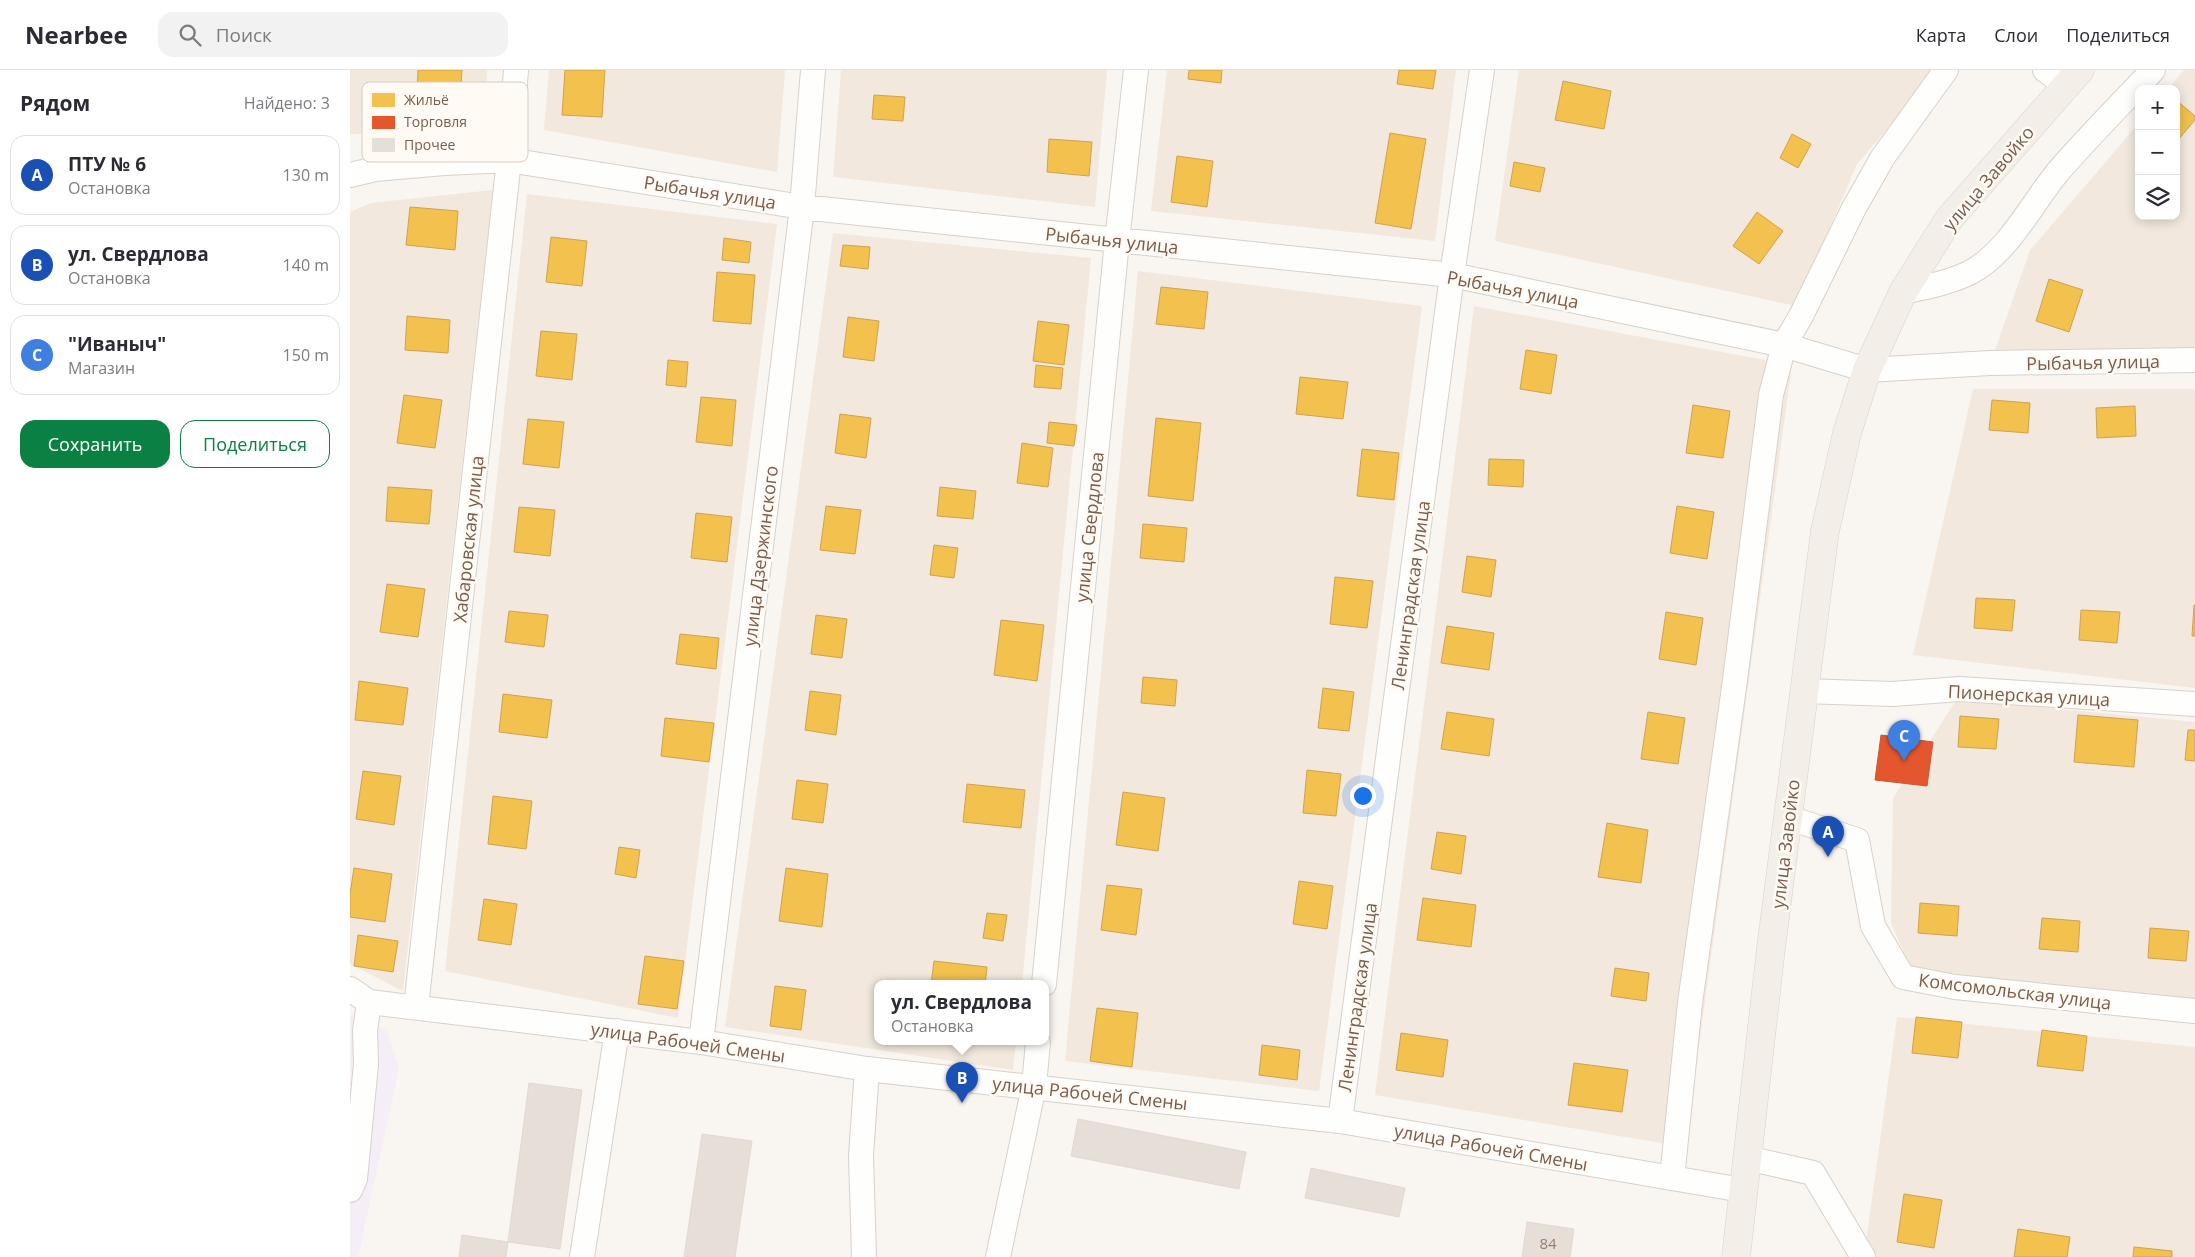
<!DOCTYPE html>
<html lang="ru">
<meta charset="utf-8">
<style>
:root{--surface:#fff;--page:#f2f2f3;--text:#2b2b33;--muted:#7c7c81;--line:#e1e1e2;--accent:#0b8043}
body{margin:0;font-family:"Open Sans",sans-serif;background:var(--page);color:var(--text)}
.controls{position:absolute;right:15px;top:15px;display:grid;overflow:hidden;border-radius:10px;box-shadow:0 2px 12px #0003}
.controls button{width:45px;height:45px;display:grid;place-items:center;padding:0;border:0;border-bottom:1px solid var(--line);background:var(--surface);color:var(--text);font:25px sans-serif}
.you{position:absolute;left:1012px;top:725px;width:18px;height:18px;margin:-12px;border:4px solid #fff;border-radius:50%;background:#1a73e8;box-shadow:0 0 0 8px #1a73e833}
.badge{display:grid;place-items:center;width:32px;height:32px;border-radius:50%;background:var(--accent);color:#fff;font-size:16px;font-weight:700}
.pin{position:absolute;translate:-50% -41px;filter:drop-shadow(0 1px 2px #0008)}
.pin::after{content:'';position:absolute;top:26px;width:18px;height:15px;background:inherit;clip-path:polygon(0 0,100% 0,50% 100%)}
.popup{position:absolute;left:524px;top:910px;width:175px;height:65px;box-sizing:border-box;display:grid;place-content:center;border-radius:10px;background:var(--surface);filter:drop-shadow(0 1px 4px #0005);font-size:16px;white-space:nowrap;color:var(--muted)}
.popup b{font-size:19px;color:var(--text)}
.popup::after{content:'';position:absolute;left:50%;top:100%;margin-left:-10px;border:10px solid transparent;border-top-color:var(--surface)}
.list{margin:0;padding:0;list-style:none}
h2{display:flex;justify-content:space-between;align-items:center;height:65px;margin:0;padding:0 20px;font-size:21px}
h2 small{font-size:16px;font-weight:400;color:var(--muted)}
.list li{display:grid;grid-template-columns:32px 1fr auto;gap:15px;align-items:center;box-sizing:border-box;height:80px;margin:0 10px 10px;padding:0 10px;border:1px solid var(--line);border-radius:15px}
.list b{display:block;font-size:19px;white-space:nowrap}
.list p{margin:0;font-size:16px;white-space:nowrap;color:var(--muted)}
.list em{font-size:16px;font-style:normal;color:var(--muted)}
.actions{display:flex;gap:10px;padding:15px 20px}
.actions a{flex:1;padding:11px 0;border:1px solid var(--accent);border-radius:15px;text-align:center;font-size:18px;color:var(--accent)}
.actions .main{background:var(--accent);color:#fff}
.icon{flex:none;width:28px;height:28px;fill:none;stroke:currentColor;stroke-width:2;stroke-linecap:round;stroke-linejoin:round}
.map{position:relative;flex:none;width:1845px;height:1187px;overflow:hidden}
header{display:flex;align-items:center;gap:30px;box-sizing:border-box;height:70px;padding:0 25px;background:var(--surface);border-bottom:1px solid var(--line)}
header strong{font-size:24px}
nav{display:flex;gap:28px;margin-inline-start:auto;font-size:18px}
.search{width:350px;height:45px;background:var(--page);display:flex;align-items:center;gap:12px;box-sizing:border-box;padding:0 18px;border-radius:15px;color:var(--muted);font-size:19px}
main{display:flex}
aside{flex:1;background:var(--surface)}
.map>svg:first-child{display:block}
.residential{fill:#f2e8de}
.education{fill:#f6eef6}
.homes{fill:#f2c14e;stroke:#cea34e}
.shops{fill:#e4572e;stroke:#c45837}
.building{fill:#e6ded7;stroke:#e2d8d2}
.lines{fill:none;stroke-linecap:round;stroke-linejoin:round}
.minor-casing{stroke:#d7d1cb;stroke-width:26}
.major-casing{stroke:#dad1cc;stroke-width:29}
.minor{stroke:#fefefd;stroke-width:24}
.major{stroke:#f3eee8;stroke-width:28}
.labels{text-anchor:middle;dominant-baseline:central;stroke-width:5;stroke-linejoin:round;paint-order:stroke}
.number-label{font-size:15px;fill:#977e72}
.street-label{font-size:18px;fill:#7a5c4d;stroke:#fffaf3}
.key{fill:#fffaf3;stroke:#d7cbc1;stroke-width:1}
.key-label{font-size:14px;fill:#7a5c4d}
</style>
<header>
<strong>Nearbee</strong>
<div class="search"><svg class="icon" aria-label="search" viewBox="0 0 24 24"><circle cx="10" cy="10" r="6"/><path d="M15 15l6 6"/></svg>Поиск</div>
<nav><a>Карта</a><a>Слои</a><a>Поделиться</a></nav>
</header>
<main>
<aside>
<h2>Рядом<small>Найдено: 3</small></h2>
<ul class="list">
<li><span class="badge" style="background:#1a4fb4">A</span><div><b>ПТУ № 6</b><p>Остановка</p></div><em>130 m</em></li>
<li><span class="badge" style="background:#1a4fb4">B</span><div><b>ул. Свердлова</b><p>Остановка</p></div><em>140 m</em></li>
<li><span class="badge" style="background:#3f7fe0">C</span><div><b>&quot;Иваныч&quot;</b><p>Магазин</p></div><em>150 m</em></li>
</ul>
<div class="actions"><a class="main">Сохранить</a><a>Поделиться</a></div>
</aside>
<div class="map">
<svg width="1845" height="1187" viewBox="0 0 1845 1187">
<rect width="100%" height="100%" fill="#f9f5f0"/>
<!-- residential -->
<path class="residential" d="M 0,0 L 137,0 L 134,64 L 0,64 Z
M 199,0 L 435,0 L 427,102 L 194,60 Z
M 491,0 L 757,0 L 745,137 L 483,107 Z
M 817,0 L 1106,0 L 1085,171 L 801,141 Z
M 1169,0 L 1588,0 L 1507,94 L 1446,236 L 1145,171 Z
M 1834,0 L 1845,0 L 1845,278 L 1645,280 L 1680,180 L 1789,53 L 1789,146 L 1826,146 L 1826,19 L 1818,19 Z
M 143,120 L 53,921 L 0,894 L 0,142 L 21,133 Z
M 177,124 L 427,154 L 328,948 L 95,901 Z
M 483,163 L 741,188 L 672,914 L 528,914 L 528,972 L 666,972 L 663,1000 L 375,957 Z
M 788,201 L 1072,236 L 969,1021 L 715,991 Z
M 1124,236 L 1442,295 L 1335,1077 L 1025,1025 Z
M 1623,319 L 1845,319 L 1845,618 L 1563,585 Z
M 1607,629 L 1845,652 L 1845,929 L 1566,911 L 1541,853 L 1543,728 Z
M 1547,947 L 1845,977 L 1845,1187 L 1514,1187 Z"/>
<!-- education -->
<path class="education" d="M 0,946 L 37,960 L 49,999 L 8,1187 L 0,1187 Z"/>
<!-- homes -->
<path class="homes" d="M 68,0 L 112,0 L 109,48 L 66,46 Z
M 215,0 L 255,0 L 252,47 L 212,45 Z
M 839,0 L 872,0 L 871,13 L 838,9 Z
M 1049,0 L 1086,0 L 1083,19 L 1047,14 Z
M 1213,11 L 1261,21 L 1254,59 L 1205,50 Z
M 524,25 L 555,27 L 553,51 L 522,49 Z
M 1826,30 L 1845,46 L 1845,50 L 1827,71 Z
M 1040,63 L 1076,69 L 1061,159 L 1025,153 Z
M 1442,64 L 1461,74 L 1448,98 L 1430,88 Z
M 699,69 L 742,72 L 739,106 L 697,102 Z
M 827,86 L 863,91 L 857,137 L 821,132 Z
M 1164,92 L 1195,98 L 1190,122 L 1160,116 Z
M 60,137 L 108,141 L 105,180 L 56,175 Z
M 1407,142 L 1433,161 L 1409,194 L 1383,176 Z
M 201,167 L 237,171 L 232,216 L 196,212 Z
M 374,168 L 401,172 L 399,193 L 372,190 Z
M 493,175 L 520,177 L 518,199 L 490,196 Z
M 367,202 L 405,205 L 401,254 L 363,251 Z
M 1699,209 L 1733,220 L 1719,262 L 1686,251 Z
M 811,217 L 858,222 L 854,259 L 806,254 Z
M 57,246 L 100,250 L 98,283 L 55,280 Z
M 498,247 L 529,251 L 524,291 L 493,287 Z
M 688,251 L 719,255 L 714,295 L 683,291 Z
M 191,261 L 227,264 L 222,310 L 186,306 Z
M 1176,280 L 1207,285 L 1201,324 L 1170,319 Z
M 318,290 L 338,292 L 336,317 L 316,315 Z
M 686,295 L 713,298 L 711,319 L 684,317 Z
M 950,307 L 998,312 L 993,349 L 946,344 Z
M 54,325 L 92,330 L 85,378 L 47,373 Z
M 351,327 L 386,330 L 382,376 L 346,372 Z
M 1642,330 L 1680,333 L 1678,363 L 1639,360 Z
M 1343,335 L 1380,341 L 1373,388 L 1336,383 Z
M 1785,336 L 1786,366 L 1747,368 L 1746,338 Z
M 490,344 L 521,348 L 516,388 L 485,383 Z
M 806,348 L 851,353 L 843,431 L 798,426 Z
M 178,349 L 214,352 L 209,398 L 173,394 Z
M 699,352 L 727,355 L 724,376 L 697,373 Z
M 672,373 L 703,378 L 698,417 L 667,413 Z
M 1012,379 L 1049,383 L 1044,430 L 1007,426 Z
M 1139,389 L 1174,390 L 1173,417 L 1138,415 Z
M 38,417 L 82,420 L 79,454 L 36,451 Z
M 590,417 L 626,421 L 623,449 L 587,446 Z
M 476,436 L 511,440 L 505,484 L 470,480 Z
M 1327,436 L 1364,442 L 1357,489 L 1320,483 Z
M 169,437 L 205,440 L 200,486 L 164,482 Z
M 346,443 L 382,447 L 377,492 L 341,488 Z
M 793,454 L 837,458 L 834,492 L 790,488 Z
M 584,475 L 608,478 L 604,508 L 580,505 Z
M 1117,486 L 1146,490 L 1141,527 L 1112,522 Z
M 985,507 L 1023,511 L 1017,558 L 980,554 Z
M 37,514 L 75,519 L 68,567 L 30,562 Z
M 1626,528 L 1665,530 L 1662,561 L 1624,558 Z
M 1844,535 L 1845,535 L 1845,566 L 1842,566 Z
M 1731,540 L 1770,542 L 1767,573 L 1729,570 Z
M 159,541 L 198,545 L 194,577 L 155,572 Z
M 1316,542 L 1353,548 L 1346,595 L 1309,589 Z
M 466,545 L 497,549 L 492,588 L 461,584 Z
M 651,550 L 694,555 L 687,611 L 644,605 Z
M 1097,556 L 1144,563 L 1139,600 L 1091,593 Z
M 330,564 L 369,568 L 366,599 L 326,594 Z
M 793,607 L 827,610 L 825,636 L 791,633 Z
M 9,611 L 58,618 L 53,655 L 5,650 Z
M 973,618 L 1004,622 L 999,661 L 968,658 Z
M 460,621 L 491,625 L 486,665 L 455,660 Z
M 153,624 L 202,630 L 197,668 L 149,662 Z
M 1097,642 L 1144,649 L 1139,686 L 1091,679 Z
M 1298,642 L 1335,648 L 1328,694 L 1291,689 Z
M 1728,645 L 1788,650 L 1784,697 L 1724,692 Z
M 1610,646 L 1649,649 L 1646,679 L 1608,677 Z
M 315,648 L 364,653 L 359,692 L 311,686 Z
M 1838,660 L 1845,660 L 1845,691 L 1835,690 Z
M 957,700 L 991,704 L 986,746 L 953,743 Z
M 13,701 L 51,706 L 44,755 L 6,749 Z
M 447,710 L 478,714 L 473,753 L 442,749 Z
M 617,714 L 675,720 L 671,758 L 613,752 Z
M 773,722 L 815,728 L 808,781 L 766,775 Z
M 143,726 L 182,731 L 176,779 L 138,774 Z
M 1257,753 L 1298,760 L 1291,813 L 1248,807 Z
M 1087,762 L 1116,766 L 1111,804 L 1081,799 Z
M 269,777 L 290,780 L 286,808 L 265,804 Z
M 4,798 L 42,804 L 35,852 L 0,847 L 0,824 Z
M 436,798 L 478,804 L 472,857 L 429,851 Z
M 949,811 L 983,816 L 977,859 L 943,854 Z
M 757,815 L 792,819 L 786,865 L 751,860 Z
M 1073,828 L 1126,835 L 1121,877 L 1067,870 Z
M 134,829 L 167,834 L 161,875 L 128,870 Z
M 1570,833 L 1609,836 L 1607,866 L 1568,863 Z
M 637,843 L 657,845 L 653,871 L 633,868 Z
M 1692,848 L 1730,851 L 1728,882 L 1689,879 Z
M 1800,858 L 1839,861 L 1836,891 L 1798,888 Z
M 8,865 L 48,871 L 43,902 L 4,896 Z
M 295,886 L 334,891 L 327,939 L 288,934 Z
M 584,891 L 637,897 L 635,914 L 581,914 Z
M 1265,898 L 1299,903 L 1296,931 L 1261,926 Z
M 425,916 L 456,920 L 451,960 L 420,956 Z
M 747,938 L 788,943 L 782,997 L 740,991 Z
M 1566,947 L 1612,952 L 1608,988 L 1562,983 Z
M 1692,960 L 1737,966 L 1733,1001 L 1687,996 Z
M 1051,963 L 1098,970 L 1093,1007 L 1046,1000 Z
M 912,975 L 950,980 L 947,1010 L 909,1005 Z
M 1224,993 L 1278,1000 L 1272,1042 L 1218,1035 Z
M 1554,1124 L 1592,1130 L 1584,1178 L 1547,1172 Z
M 1668,1159 L 1720,1167 L 1717,1187 L 1664,1187 Z
M 1784,1177 L 1822,1181 L 1822,1187 L 1783,1187 Z"/>
<!-- shops -->
<path class="shops" d="M 1531,665 L 1583,672 L 1577,716 L 1525,710 Z"/>
<!-- building -->
<path class="building" d="M 179,1013 L 232,1020 L 210,1179 L 158,1172 Z
M 728,1049 L 896,1082 L 889,1119 L 721,1086 Z
M 352,1064 L 402,1071 L 385,1187 L 334,1187 Z
M 961,1098 L 1055,1118 L 1049,1147 L 955,1128 Z
M 1177,1152 L 1224,1159 L 1220,1187 L 1172,1187 Z
M 112,1165 L 158,1172 L 156,1187 L 109,1187 Z"/>
<g class="lines">
<defs>
<path id="minor" d="M 1695,0 L 1716,16
M 0,105 L 25,99 L 94,93 L 159,90 L 452,137 L 1102,205 L 1434,275 L 1517,300 L 1640,293 L 1845,290
M 1553,222 C 1576,217 1598,213 1619,203 C 1657,184 1681,135 1707,103 C 1737,68 1771,34 1803,0
M 1454,621 L 1542,624 L 1610,619 L 1845,634
M 1439,748 L 1507,770 L 1523,856 L 1553,907 L 1605,917 L 1845,941
M 694,914 L 767,171 L 786,0
M 0,919 L 19,932 L 351,972 L 517,999 L 990,1051 L 1392,1120
M 66,937 L 159,90 L 166,0
M 351,972 L 452,137 L 463,0
M 990,1051 L 1102,205 L 1132,0
M 1397,1088 L 1463,1103 L 1513,1187
M 1322,1108 L 1340,933 L 1385,610 L 1421,325 L 1434,275 L 1451,246 L 1504,138 L 1533,87 L 1596,0
M 0,1120 L 5,1109 L 16,994 L 15,961 L 19,932
M 232,1187 L 267,961
M 514,1187 L 511,1086 L 517,999
M 648,1187 L 684,1016 L 688,972"/>
<path id="major" d="M 1386,1187 L 1421,878 L 1475,461 L 1497,363 L 1517,300 L 1553,222 L 1599,149 L 1730,0"/>
</defs>
<!-- minor casing -->
<use href="#minor" class="minor-casing"/>
<!-- major casing -->
<use href="#major" class="major-casing"/>
<!-- minor -->
<use href="#minor" class="minor"/>
<!-- major -->
<use href="#major" class="major"/>
</g>
<g class="labels">
<!-- number labels -->
<g class="number-label">
<text x="1198" y="1173">84</text>
</g>
<!-- street labels -->
<g class="street-label">
<text transform="translate(1638 108) rotate(-50)">улица Завойко</text>
<text transform="translate(360 122) rotate(9)">Рыбачья улица</text>
<text transform="translate(762 170) rotate(6)">Рыбачья улица</text>
<text transform="translate(1163 219) rotate(11)">Рыбачья улица</text>
<text transform="translate(1743 292) rotate(-1)">Рыбачья улица</text>
<text transform="translate(739 457) rotate(-84)">улица Свердлова</text>
<text transform="translate(118 469) rotate(-84)">Хабаровская улица</text>
<text transform="translate(410 486) rotate(-83)">улица Дзержинского</text>
<text transform="translate(1060 525) rotate(-82)">Ленинградская улица</text>
<text transform="translate(1679 625) rotate(3)">Пионерская улица</text>
<text transform="translate(1435 774) rotate(-83)">улица Завойко</text>
<text transform="translate(1665 921) rotate(7)">Комсомольская улица</text>
<text transform="translate(1007 927) rotate(-82)">Ленинградская улица</text>
<text transform="translate(338 972) rotate(8)">улица Рабочей Смены</text>
<text transform="translate(740 1023) rotate(6)">улица Рабочей Смены</text>
<text transform="translate(1141 1077) rotate(10)">улица Рабочей Смены</text>
</g>
</g>
<!-- legend -->
<rect x="12" y="12" width="166" height="80" rx="8" class="key"/>
<rect x="22" y="23" width="23" height="14" fill="#f2c14e"/>
<rect x="22" y="46" width="23" height="13" fill="#e4572e"/>
<rect x="22" y="68" width="23" height="14" fill="#e6ded7"/>
<g class="key-label">
<text x="54" y="35">Жильё</text>
<text x="54" y="57">Торговля</text>
<text x="54" y="80">Прочее</text>
</g>
</svg>
<div class="controls">
<button>+</button>
<button>−</button>
<button><svg class="icon" aria-label="layers" viewBox="0 0 24 24"><path d="M12 4l9 5-9 5-9-5zM3 14l9 5 9-5"/></svg></button>
</div>
<div class="you"></div>
<div class="pin badge" style="left:1478px;top:787px;background:#1a4fb4">A</div>
<div class="pin badge" style="left:612px;top:1033px;background:#1a4fb4">B</div>
<div class="popup"><b>ул. Свердлова</b>Остановка</div>
<div class="pin badge" style="left:1554px;top:691px;background:#3f7fe0">C</div>
</div>
</main>
